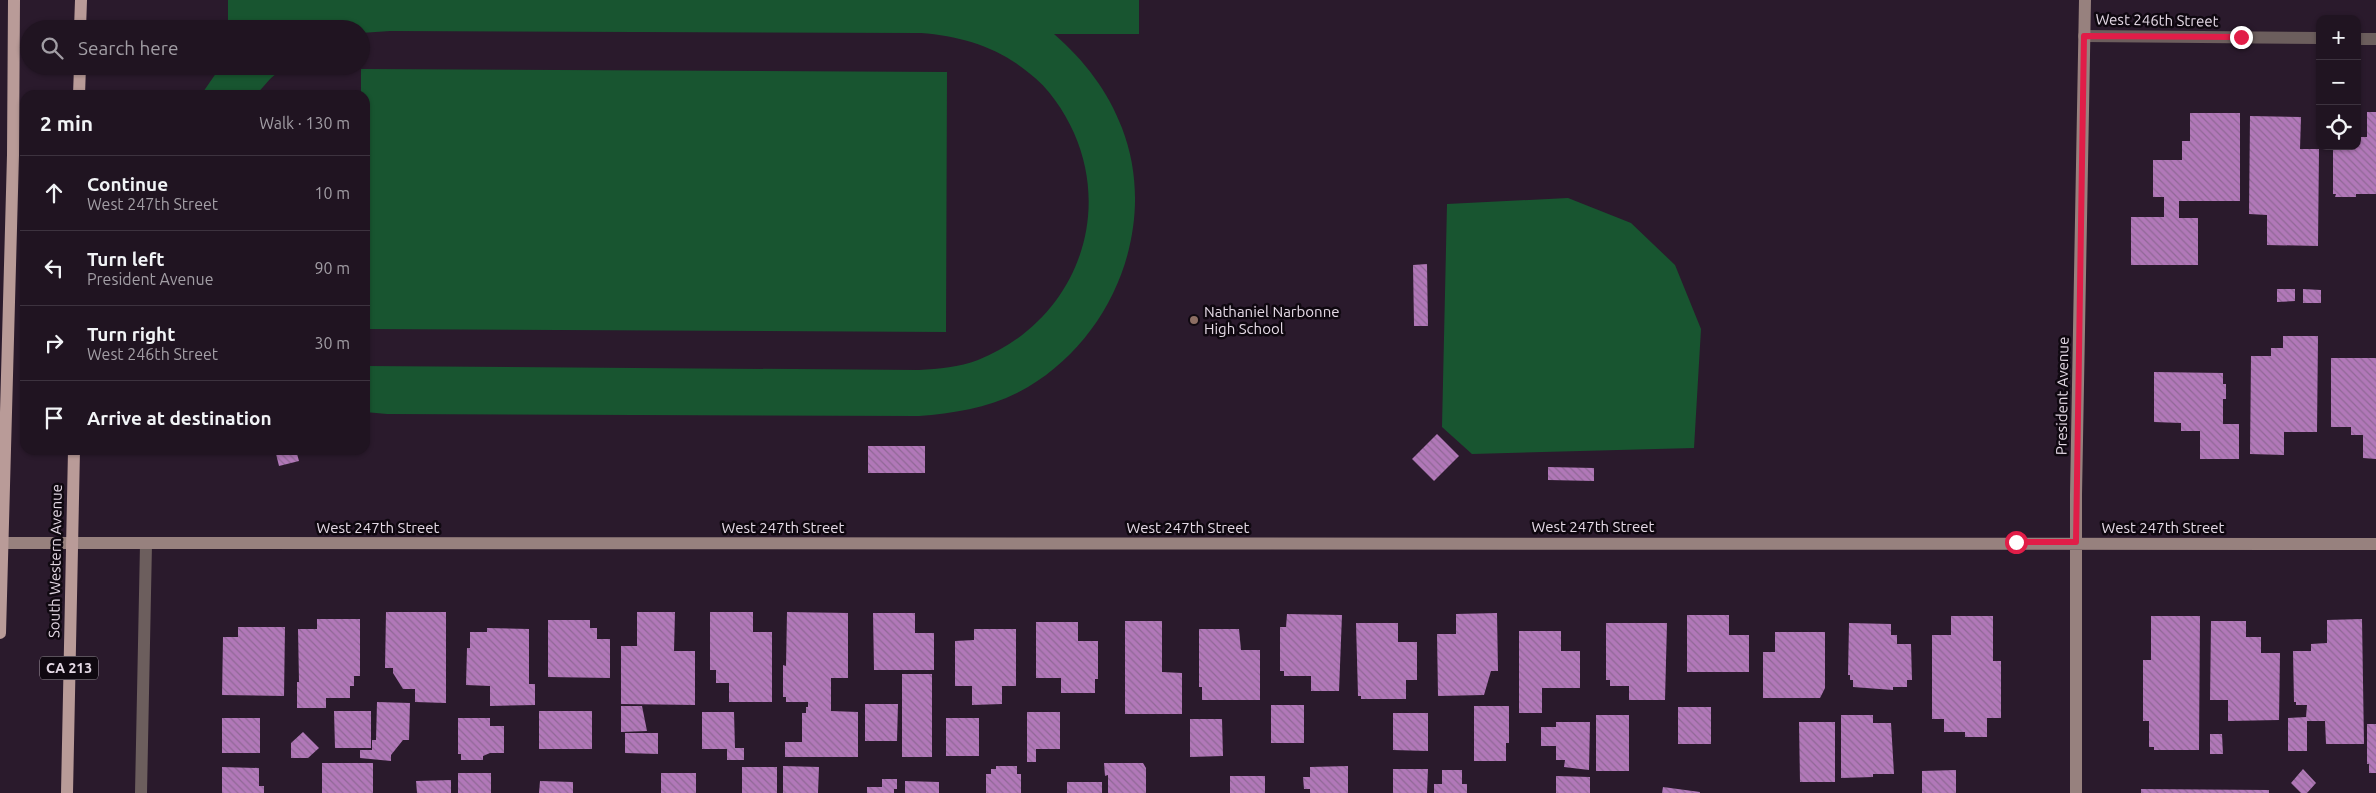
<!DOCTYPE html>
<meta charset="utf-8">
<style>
:root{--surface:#201421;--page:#2d212e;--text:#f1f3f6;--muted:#a29ea5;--line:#3d333f}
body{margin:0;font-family:Ubuntu,sans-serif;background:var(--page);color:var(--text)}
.controls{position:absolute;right:15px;top:15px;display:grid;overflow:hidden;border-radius:10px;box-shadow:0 1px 4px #0004}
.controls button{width:45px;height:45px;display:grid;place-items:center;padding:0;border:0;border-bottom:1px solid var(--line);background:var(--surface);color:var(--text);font:25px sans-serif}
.stop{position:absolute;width:15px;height:15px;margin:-11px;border:4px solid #e11d48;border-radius:50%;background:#fff}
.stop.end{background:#e11d48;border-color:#fff;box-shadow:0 1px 5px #0008}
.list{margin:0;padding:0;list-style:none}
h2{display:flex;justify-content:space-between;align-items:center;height:65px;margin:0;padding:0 20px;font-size:21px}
h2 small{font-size:16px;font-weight:400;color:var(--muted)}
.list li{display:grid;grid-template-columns:32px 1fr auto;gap:15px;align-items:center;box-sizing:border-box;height:75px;padding:0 20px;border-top:1px solid var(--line)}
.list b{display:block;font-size:19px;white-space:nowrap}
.list p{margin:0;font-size:16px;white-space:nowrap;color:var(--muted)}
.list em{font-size:16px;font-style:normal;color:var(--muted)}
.icon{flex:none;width:28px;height:28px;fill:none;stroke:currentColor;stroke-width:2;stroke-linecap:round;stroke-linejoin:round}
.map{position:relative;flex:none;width:2376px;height:793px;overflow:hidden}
.search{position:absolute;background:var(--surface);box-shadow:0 1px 4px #0004;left:20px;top:20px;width:350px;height:55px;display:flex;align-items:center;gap:12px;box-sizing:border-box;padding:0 18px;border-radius:28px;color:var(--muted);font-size:19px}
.panel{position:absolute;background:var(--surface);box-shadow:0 1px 4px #0004;left:20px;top:90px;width:350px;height:365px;border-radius:15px}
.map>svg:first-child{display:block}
.garden{fill:#185530}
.building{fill:url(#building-back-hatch)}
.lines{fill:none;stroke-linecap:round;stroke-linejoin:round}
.street{stroke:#6c5e5d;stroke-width:12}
.secondary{stroke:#97817e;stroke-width:12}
.primary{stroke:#b99b98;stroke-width:12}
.route{stroke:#e11d48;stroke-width:6}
.education-dot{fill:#8d6e63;stroke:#0f0810;stroke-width:2}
.labels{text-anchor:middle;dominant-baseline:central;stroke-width:5;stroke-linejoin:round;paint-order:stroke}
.shield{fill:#0f0810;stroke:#a49aa5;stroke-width:1}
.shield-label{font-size:14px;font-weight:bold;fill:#e4d9e5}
.street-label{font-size:15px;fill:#e4d9e5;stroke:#0f0810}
.poi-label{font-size:15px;fill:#e4d9e5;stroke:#0f0810;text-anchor:start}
</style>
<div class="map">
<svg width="2376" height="793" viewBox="0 0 2376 793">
<defs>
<pattern id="building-back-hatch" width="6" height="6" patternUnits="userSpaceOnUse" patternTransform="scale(1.25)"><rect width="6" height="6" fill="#b178b8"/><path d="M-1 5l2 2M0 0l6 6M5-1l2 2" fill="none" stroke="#906896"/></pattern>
</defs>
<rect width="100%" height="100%" fill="#2a1a2c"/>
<!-- garden -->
<path class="garden" d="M 228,0 L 1139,0 L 1139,34 L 1054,34 C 1084,60 1108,91 1122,128 C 1159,224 1114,336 1028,387 C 994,407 956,413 919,416 L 387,414 L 365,412 L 365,366 L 919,370 C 939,369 959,367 978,360 C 1069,324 1114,224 1074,133 C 1064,111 1049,88 1029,73 C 998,47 961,36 921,33 L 390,31 L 361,33 L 361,29 L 228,29 Z
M 221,66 L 285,66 L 270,79 L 256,95 L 201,95 Z
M 361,69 L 947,72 L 946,332 L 365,329 L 365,95 L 361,95 Z
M 1568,198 L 1631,223 L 1675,265 L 1701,329 L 1694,448 L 1472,454 L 1442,427 L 1447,204 Z"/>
<!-- building -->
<path class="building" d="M 2367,112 L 2376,112 L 2376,194 L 2356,194 L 2356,197 L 2335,197 L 2336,194 L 2333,194 L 2333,146 L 2357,146 L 2357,137 L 2367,137 Z
M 2190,113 L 2240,113 L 2240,201 L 2179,201 L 2179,218 L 2198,218 L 2198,265 L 2131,265 L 2131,217 L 2164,217 L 2164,197 L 2153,197 L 2153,160 L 2182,160 L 2182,141 L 2190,141 Z
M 2250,116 L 2301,117 L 2300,149 L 2319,149 L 2318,246 L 2267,245 L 2267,215 L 2249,214 Z
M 1427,264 L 1428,326 L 1414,326 L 1413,265 Z
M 2277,289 L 2295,289 L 2295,301 L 2277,302 Z
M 2303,289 L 2321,290 L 2321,303 L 2303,303 Z
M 2283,336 L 2318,336 L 2317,432 L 2284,432 L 2284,455 L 2250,454 L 2251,356 L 2271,356 L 2271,348 L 2283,348 Z
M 2331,358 L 2376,358 L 2376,459 L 2363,458 L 2363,435 L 2351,435 L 2351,427 L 2331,427 Z
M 2154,372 L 2223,373 L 2223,384 L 2226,384 L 2226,399 L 2223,399 L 2223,424 L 2239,424 L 2239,459 L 2200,459 L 2200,431 L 2181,431 L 2181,423 L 2154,422 Z
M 1437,434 L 1459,456 L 1434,481 L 1412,459 Z
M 868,446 L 925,446 L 925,473 L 868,473 Z
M 275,450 L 296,450 L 299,461 L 279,466 Z
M 1548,467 L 1594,468 L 1594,481 L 1548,480 Z
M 386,612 L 446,612 L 446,703 L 415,702 L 415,689 L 403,689 L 393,673 L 393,668 L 385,668 Z
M 637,612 L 675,612 L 674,651 L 695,651 L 695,705 L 621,704 L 621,646 L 637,646 Z
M 710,612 L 753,612 L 753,632 L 772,632 L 772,702 L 729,702 L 729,683 L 716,683 L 716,670 L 710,670 Z
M 787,612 L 848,613 L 848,678 L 831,678 L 831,711 L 858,712 L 858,757 L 785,757 L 785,742 L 802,742 L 802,713 L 806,713 L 806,707 L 808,707 L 808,702 L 786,702 L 786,697 L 783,697 L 783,665 L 786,666 Z
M 873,613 L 915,613 L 915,633 L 934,633 L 934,670 L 874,670 Z
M 1497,613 L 1498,671 L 1491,671 L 1484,695 L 1438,696 L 1437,634 L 1456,634 L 1456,614 Z
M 1287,614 L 1342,615 L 1339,691 L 1311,691 L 1311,676 L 1284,676 L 1284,671 L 1280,671 L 1280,627 L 1286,627 Z
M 1687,615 L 1729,615 L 1729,635 L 1749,635 L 1749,672 L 1687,672 Z
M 1951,616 L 1993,616 L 1993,661 L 2001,661 L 2001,718 L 1987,718 L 1987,737 L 1965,737 L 1965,732 L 1944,732 L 1944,719 L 1932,719 L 1932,635 L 1951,635 Z
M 2151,616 L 2200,616 L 2199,750 L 2154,750 L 2154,747 L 2149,747 L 2149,721 L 2143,721 L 2143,660 L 2151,660 Z
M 317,619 L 360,619 L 360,676 L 354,676 L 354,686 L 350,686 L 350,698 L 326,698 L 326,708 L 297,708 L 297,682 L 299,682 L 298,629 L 317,629 Z
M 2362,619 L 2364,744 L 2326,744 L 2325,721 L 2307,721 L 2307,751 L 2288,751 L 2288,718 L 2306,717 L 2307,705 L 2296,705 L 2296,702 L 2294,702 L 2293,651 L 2311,651 L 2311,644 L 2327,643 L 2327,620 Z
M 548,620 L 590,620 L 590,628 L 597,628 L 597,639 L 610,639 L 610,678 L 548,677 Z
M 1125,621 L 1162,621 L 1162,672 L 1182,673 L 1182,714 L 1125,714 Z
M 2211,621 L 2246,621 L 2246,637 L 2261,637 L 2261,653 L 2280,653 L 2279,720 L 2228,721 L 2228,700 L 2210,700 Z
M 1036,622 L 1078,622 L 1078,641 L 1098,641 L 1098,679 L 1095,679 L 1095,693 L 1061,693 L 1061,678 L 1036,678 Z
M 1356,623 L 1398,623 L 1398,642 L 1417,642 L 1417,680 L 1406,680 L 1406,699 L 1361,699 L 1361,696 L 1358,696 Z
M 1606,623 L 1667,623 L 1665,700 L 1629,700 L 1629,686 L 1610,686 L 1610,680 L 1606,680 Z
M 1849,623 L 1891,624 L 1891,635 L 1897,635 L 1897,644 L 1911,644 L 1912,680 L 1907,680 L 1907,687 L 1893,687 L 1893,690 L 1853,687 L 1853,680 L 1850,680 L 1850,675 L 1848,675 Z
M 238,627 L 285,627 L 284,696 L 222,695 L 223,637 L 238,637 Z
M 487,628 L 529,629 L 529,684 L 535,684 L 535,705 L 490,706 L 490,686 L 466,685 L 467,648 L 470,648 L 470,632 L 487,632 Z
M 974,629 L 1016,629 L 1016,686 L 1002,686 L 1002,704 L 972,705 L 972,686 L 955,686 L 955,641 L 974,640 Z
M 1199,629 L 1239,629 L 1241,650 L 1260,650 L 1260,700 L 1202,700 L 1202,687 L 1199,687 Z
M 1519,631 L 1561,631 L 1561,651 L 1580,651 L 1580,688 L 1542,688 L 1542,713 L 1519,713 Z
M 1775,632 L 1825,632 L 1825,688 L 1820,698 L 1763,698 L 1763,652 L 1775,652 Z
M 902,674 L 932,674 L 932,757 L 902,757 Z
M 377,702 L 410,703 L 409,740 L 403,740 L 391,755 L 391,761 L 360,758 L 360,750 L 372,750 L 372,740 L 376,740 Z
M 865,704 L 898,704 L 897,741 L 865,741 Z
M 1271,705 L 1304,705 L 1304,743 L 1271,743 Z
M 621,706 L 642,706 L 647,731 L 621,732 Z
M 1474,706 L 1509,706 L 1509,743 L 1506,743 L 1506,761 L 1474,761 Z
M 1678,707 L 1711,707 L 1711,744 L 1678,744 Z
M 334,711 L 371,711 L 371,748 L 335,748 Z
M 539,711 L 592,711 L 592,749 L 539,749 Z
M 702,712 L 734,712 L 735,748 L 744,748 L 744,760 L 727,760 L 727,749 L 702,749 Z
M 1027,712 L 1060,712 L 1060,749 L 1036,749 L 1036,762 L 1027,762 Z
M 1393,713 L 1428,713 L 1428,751 L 1393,750 Z
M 1596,715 L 1629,715 L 1629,771 L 1596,771 Z
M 1841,715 L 1873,715 L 1873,723 L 1891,723 L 1894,774 L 1873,774 L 1873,777 L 1841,778 Z
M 222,718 L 260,718 L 260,753 L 222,753 Z
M 458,718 L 490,718 L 490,726 L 504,726 L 504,753 L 490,753 L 483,756 L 483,760 L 461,760 L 461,754 L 458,754 Z
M 946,718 L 979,718 L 979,756 L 946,756 Z
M 1190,719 L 1222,719 L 1223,756 L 1190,757 Z
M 1556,722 L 1590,722 L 1589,770 L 1564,767 L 1565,760 L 1556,760 L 1556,746 L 1541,746 L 1541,727 L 1556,727 Z
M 1799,722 L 1835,722 L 1835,782 L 1800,782 Z
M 2367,724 L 2376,724 L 2376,773 L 2369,773 L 2369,764 L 2367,764 Z
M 303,732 L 319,748 L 308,758 L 291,758 L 291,743 Z
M 625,733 L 658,733 L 658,754 L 625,753 Z
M 2210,734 L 2222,734 L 2223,754 L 2210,754 Z
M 322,763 L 373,763 L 373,793 L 322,793 Z
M 1104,763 L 1143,763 L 1146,768 L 1146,793 L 1108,793 L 1108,775 L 1105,776 Z
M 783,766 L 819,767 L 818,793 L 783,793 Z
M 996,766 L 1017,766 L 1017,774 L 1021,774 L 1021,793 L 986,793 L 986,774 L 991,774 L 991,769 L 996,769 Z
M 1348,766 L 1348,793 L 1310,793 L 1310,789 L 1304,789 L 1303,777 L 1310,777 L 1310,767 Z
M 222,767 L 259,768 L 259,786 L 264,786 L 264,793 L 222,793 Z
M 742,767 L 777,767 L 777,793 L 742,793 Z
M 1393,769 L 1428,769 L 1427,793 L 1393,793 Z
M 2303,769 L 2316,783 L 2307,793 L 2301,793 L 2291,783 Z
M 1442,770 L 1462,770 L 1462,784 L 1467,784 L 1467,793 L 1434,793 L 1434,784 L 1442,784 Z
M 1956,770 L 1956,793 L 1922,793 L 1922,771 Z
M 458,773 L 491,773 L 491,793 L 458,793 Z
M 661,773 L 696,773 L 696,793 L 661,793 Z
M 1230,776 L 1265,776 L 1265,793 L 1230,793 Z
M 1556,776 L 1590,777 L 1590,793 L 1556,793 Z
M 882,779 L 897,779 L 897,789 L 894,789 L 894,793 L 867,793 L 867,787 L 882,787 Z
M 451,780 L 451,793 L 417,793 L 416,781 Z
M 540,781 L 573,782 L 573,793 L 539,793 Z
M 905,781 L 939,782 L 939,793 L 905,793 Z
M 1067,782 L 1102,782 L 1102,793 L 1067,793 Z
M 1663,787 L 1700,792 L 1700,793 L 1662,793 Z
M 2141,789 L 2269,790 L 2269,793 L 2141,793 Z"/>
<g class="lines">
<!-- street -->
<path class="street" d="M 2084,36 L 2320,38
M 2357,39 L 2376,39
M 141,793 L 146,544"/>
<!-- secondary -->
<path class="secondary" d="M 0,543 L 2376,544
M 2076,793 L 2076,495 L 2085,0"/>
<!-- primary -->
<path class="primary" d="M 80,29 L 81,0
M 79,95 L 80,66
M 0,633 L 13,155 L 14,0
M 67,793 L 74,450"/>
</g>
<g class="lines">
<!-- route -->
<path class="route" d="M 2016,542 L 2076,542 L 2084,36 L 2241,37"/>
</g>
<!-- markers -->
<circle class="education-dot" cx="1194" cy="320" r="5"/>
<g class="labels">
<!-- shield labels -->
<rect class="shield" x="40" y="656.5" width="58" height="23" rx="4"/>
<g class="shield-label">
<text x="69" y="668">CA 213</text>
</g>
<!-- street labels -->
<g class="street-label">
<text transform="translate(2157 20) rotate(1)">West 246th Street</text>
<text transform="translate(2062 396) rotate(-89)">President Avenue</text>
<text x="1593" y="526">West 247th Street</text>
<text x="378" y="527">West 247th Street</text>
<text x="783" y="527">West 247th Street</text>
<text x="1188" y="527">West 247th Street</text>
<text x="2163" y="527">West 247th Street</text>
<text transform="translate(55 561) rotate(-89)">South Western Avenue</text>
</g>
<!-- poi labels -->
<g class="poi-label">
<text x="1204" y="311">Nathaniel Narbonne<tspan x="1204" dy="17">High School</tspan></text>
</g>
</g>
</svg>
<div class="controls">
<button>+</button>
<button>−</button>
<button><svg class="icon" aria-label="locate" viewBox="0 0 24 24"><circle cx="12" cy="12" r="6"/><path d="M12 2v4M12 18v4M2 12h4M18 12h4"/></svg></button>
</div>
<div class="stop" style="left:2016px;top:542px"></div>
<div class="stop end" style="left:2241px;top:37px"></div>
<div class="search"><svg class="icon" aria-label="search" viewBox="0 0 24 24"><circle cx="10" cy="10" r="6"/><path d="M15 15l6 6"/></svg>Search here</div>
<section class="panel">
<h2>2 min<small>Walk · 130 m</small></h2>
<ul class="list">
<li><svg class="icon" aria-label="ahead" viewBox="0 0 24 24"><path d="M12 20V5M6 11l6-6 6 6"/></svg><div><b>Continue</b><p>West 247th Street</p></div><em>10 m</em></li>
<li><svg class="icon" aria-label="left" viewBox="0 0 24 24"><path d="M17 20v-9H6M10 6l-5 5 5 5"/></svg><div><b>Turn left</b><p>President Avenue</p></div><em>90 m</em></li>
<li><svg class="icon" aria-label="right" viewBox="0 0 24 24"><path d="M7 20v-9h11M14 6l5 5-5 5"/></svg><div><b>Turn right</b><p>West 246th Street</p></div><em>30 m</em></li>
<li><svg class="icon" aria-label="arrive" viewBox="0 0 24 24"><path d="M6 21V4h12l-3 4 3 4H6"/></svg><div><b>Arrive at destination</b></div></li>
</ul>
</section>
</div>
